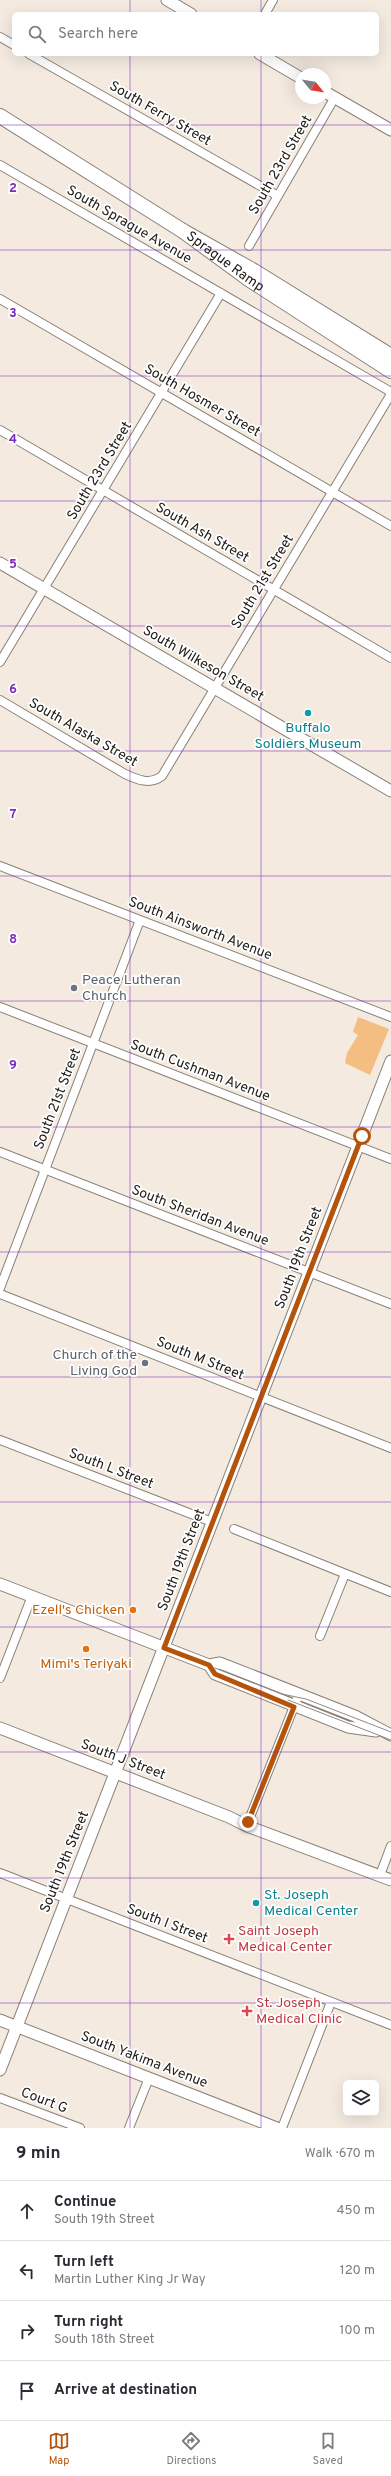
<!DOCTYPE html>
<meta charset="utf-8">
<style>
:root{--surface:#fff;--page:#f2f2f3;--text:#2b2b33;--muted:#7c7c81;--line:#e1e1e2;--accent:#b45309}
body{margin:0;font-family:Overpass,sans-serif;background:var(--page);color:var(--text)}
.controls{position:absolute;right:12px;bottom:12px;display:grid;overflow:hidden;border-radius:6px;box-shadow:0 4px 16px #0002}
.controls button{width:36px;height:36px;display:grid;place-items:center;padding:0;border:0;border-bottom:1px solid var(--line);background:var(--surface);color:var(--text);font:20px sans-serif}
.compass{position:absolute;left:295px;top:68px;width:36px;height:36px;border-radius:50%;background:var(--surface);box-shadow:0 4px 16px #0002;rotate:120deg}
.stop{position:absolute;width:12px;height:12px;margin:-9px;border:3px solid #b45309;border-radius:50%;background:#fff}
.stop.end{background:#b45309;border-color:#fff;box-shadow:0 1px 4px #0008}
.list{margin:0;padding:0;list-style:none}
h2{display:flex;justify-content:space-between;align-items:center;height:52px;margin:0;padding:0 16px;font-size:17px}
h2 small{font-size:13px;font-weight:400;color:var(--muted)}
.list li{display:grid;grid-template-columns:26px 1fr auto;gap:12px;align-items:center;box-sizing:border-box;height:60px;padding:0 16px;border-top:1px solid var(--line)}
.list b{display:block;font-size:15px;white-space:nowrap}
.list p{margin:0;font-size:13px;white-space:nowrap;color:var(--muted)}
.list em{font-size:13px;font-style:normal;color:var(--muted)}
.icon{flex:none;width:22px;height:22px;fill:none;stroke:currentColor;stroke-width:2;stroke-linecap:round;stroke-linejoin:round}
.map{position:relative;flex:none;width:391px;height:2128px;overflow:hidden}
.search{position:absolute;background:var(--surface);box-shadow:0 4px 16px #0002;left:12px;right:12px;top:12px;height:44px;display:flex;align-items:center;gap:10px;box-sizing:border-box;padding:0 14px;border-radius:6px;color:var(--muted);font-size:15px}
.sheet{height:292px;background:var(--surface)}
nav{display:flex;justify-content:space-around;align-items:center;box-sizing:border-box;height:56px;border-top:1px solid var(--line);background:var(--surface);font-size:11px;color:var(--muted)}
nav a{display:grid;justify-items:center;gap:2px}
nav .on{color:var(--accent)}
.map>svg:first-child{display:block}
.green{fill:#f4bd81}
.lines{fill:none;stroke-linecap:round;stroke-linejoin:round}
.street-casing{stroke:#888077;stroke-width:10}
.secondary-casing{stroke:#888077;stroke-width:13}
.highway-casing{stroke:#888077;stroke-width:16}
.street{stroke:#fff;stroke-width:8}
.secondary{stroke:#fff;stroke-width:11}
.highway{stroke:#fff;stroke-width:14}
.tram{stroke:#908982;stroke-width:1}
.route{stroke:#b45309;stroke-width:5}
.grid{fill:none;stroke:#7b2cbf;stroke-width:1;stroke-opacity:0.55}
.culture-dot{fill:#0f9aa8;stroke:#fff;stroke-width:1.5}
.worship-dot{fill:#6b7280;stroke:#fff;stroke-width:1.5}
.food-dot{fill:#e8710a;stroke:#fff;stroke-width:1.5}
.health-dot{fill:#e0444e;stroke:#fff;stroke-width:1.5}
.labels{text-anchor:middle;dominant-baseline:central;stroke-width:3.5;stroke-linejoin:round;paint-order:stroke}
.street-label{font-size:14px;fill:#23201c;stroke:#fff}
.culture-label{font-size:14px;fill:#0d838f;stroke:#fff}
.worship-label{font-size:14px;fill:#5b616d;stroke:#fff;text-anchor:start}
.food-label{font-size:14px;fill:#c56008;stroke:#fff;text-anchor:end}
.health-label{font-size:14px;fill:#be3a42;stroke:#fff;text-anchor:start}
.grid-label{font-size:13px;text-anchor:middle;font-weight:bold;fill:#7b2cbf;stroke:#fff;stroke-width:3.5;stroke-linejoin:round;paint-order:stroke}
</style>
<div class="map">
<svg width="391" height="2128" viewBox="0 0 391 2128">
<rect width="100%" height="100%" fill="#f4eae0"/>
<!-- green -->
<path class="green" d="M 358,1017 L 389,1029 L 370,1075 L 345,1063 L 347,1053 L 358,1035 L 353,1032 Z"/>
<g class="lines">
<defs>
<path id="street" d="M 265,14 L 273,0
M 0,37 L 14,45
M 29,54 L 278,196
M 0,165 L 391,392
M 249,246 L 335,97
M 0,299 L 391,526
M 0,430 L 391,658
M 0,662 L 221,293
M 0,700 L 125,774 C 138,780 150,785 162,776 L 391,394
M 0,866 L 391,1017
M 0,1007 L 391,1159
M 0,1152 L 391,1304
M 0,1288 L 140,920
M 0,1294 L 391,1448
M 0,1440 L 212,1522
M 234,1529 L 391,1592
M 320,1636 L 345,1574
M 0,1678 L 32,1596
M 248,1822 L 299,1694
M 0,1873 L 391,2025
M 380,1875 L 391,1846
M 0,2098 L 80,2128
M 129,2128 L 149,2078
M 282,2128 L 331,2002"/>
<path id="secondary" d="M 167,0 L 191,14
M 260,54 L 301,78
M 325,92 L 391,130
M 0,563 L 391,791
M 0,1584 L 209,1665 L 220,1663 L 355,1716 L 391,1735
M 209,1665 L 215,1674 L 348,1727 L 376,1731
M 0,1728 L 229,1817 L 247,1826 L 391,1880
M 0,2020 L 277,2128
M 0,2070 L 391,1061"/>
<g id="highway">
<path d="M 0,116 L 183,231"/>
<path id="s1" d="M 391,356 L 254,271 L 183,231 L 250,280 L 391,371"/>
</g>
</defs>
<!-- street casing -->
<use href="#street" class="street-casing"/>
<!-- secondary casing -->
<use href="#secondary" class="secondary-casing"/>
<!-- highway casing -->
<use href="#highway" class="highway-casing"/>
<!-- street -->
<use href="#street" class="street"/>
<!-- secondary -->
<use href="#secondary" class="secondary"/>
<!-- highway -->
<use href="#highway" class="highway"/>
<!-- tram -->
<path class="tram" d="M 215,1668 L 282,1694 L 306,1699 L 391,1732
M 288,1700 L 391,1740"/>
</g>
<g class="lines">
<!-- route -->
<path class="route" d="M 248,1822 L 294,1707 L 215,1674 L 209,1665 L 164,1648 L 362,1136"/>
</g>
<!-- grid -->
<path class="grid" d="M 130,0 L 130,14M 261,0 L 261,14M 130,54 L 130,2128M 261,54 L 261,2128M 0,125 L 391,125M 0,250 L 391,250M 0,376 L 391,376M 0,501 L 391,501M 0,626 L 391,626M 0,751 L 391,751M 0,876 L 391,876M 0,1001 L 391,1001M 0,1127 L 391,1127M 0,1252 L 391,1252M 0,1377 L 391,1377M 0,1502 L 391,1502M 0,1627 L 391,1627M 0,1752 L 391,1752M 0,1878 L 391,1878M 0,2003 L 391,2003"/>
<!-- markers -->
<g class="culture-dot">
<circle cx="308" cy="713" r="4"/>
<circle cx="256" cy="1903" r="4"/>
</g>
<g class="worship-dot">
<circle cx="74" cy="988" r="4"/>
<circle cx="145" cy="1363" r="4"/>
</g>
<g class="food-dot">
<circle cx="133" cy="1610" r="4"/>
<circle cx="86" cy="1649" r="4"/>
</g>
<g class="health-dot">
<path d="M227 1933h4v4h4v4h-4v4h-4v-4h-4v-4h4z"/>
<path d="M245 2005h4v4h4v4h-4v4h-4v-4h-4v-4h4z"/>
</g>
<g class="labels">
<!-- street labels -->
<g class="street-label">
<text transform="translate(160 114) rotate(30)">South Ferry Street</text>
<text transform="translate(281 165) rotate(-60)">South 23rd Street</text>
<text transform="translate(129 225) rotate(30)">South Sprague Avenue</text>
<text stroke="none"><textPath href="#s1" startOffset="295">Sprague Ramp</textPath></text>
<text transform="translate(202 401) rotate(30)">South Hosmer Street</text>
<text transform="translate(100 471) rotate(-59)">South 23rd Street</text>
<text transform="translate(202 533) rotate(30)">South Ash Street</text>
<text transform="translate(263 582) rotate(-59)">South 21st Street</text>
<text transform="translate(203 664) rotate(30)">South Wilkeson Street</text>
<text transform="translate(83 733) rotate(30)">South Alaska Street</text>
<text transform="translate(200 929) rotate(21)">South Ainsworth Avenue</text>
<text transform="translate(200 1071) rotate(21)">South Cushman Avenue</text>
<text transform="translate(58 1099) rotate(-69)">South 21st Street</text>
<text transform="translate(200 1216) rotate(21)">South Sheridan Avenue</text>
<text transform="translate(299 1258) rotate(-69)">South 19th Street</text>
<text transform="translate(200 1359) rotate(22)">South M Street</text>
<text transform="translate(111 1469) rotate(21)">South L Street</text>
<text transform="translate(182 1560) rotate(-69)">South 19th Street</text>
<text transform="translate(123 1760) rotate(21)">South J Street</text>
<text transform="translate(65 1862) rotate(-68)">South 19th Street</text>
<text transform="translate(167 1924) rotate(21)">South I Street</text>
<text transform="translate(144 2060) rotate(21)">South Yakima Avenue</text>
<text transform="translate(44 2101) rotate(21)">Court G</text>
</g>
<!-- culture labels -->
<g class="culture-label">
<text x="308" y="728">Buffalo<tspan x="308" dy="16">Soldiers Museum</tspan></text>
<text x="264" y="1895" text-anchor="start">St. Joseph<tspan x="264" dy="16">Medical Center</tspan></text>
</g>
<!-- worship labels -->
<g class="worship-label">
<text x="82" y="980">Peace Lutheran<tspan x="82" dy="16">Church</tspan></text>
<text x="137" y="1355" text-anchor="end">Church of the<tspan x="137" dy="16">Living God</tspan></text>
</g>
<!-- food labels -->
<g class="food-label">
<text x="125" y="1610">Ezell's Chicken</text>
<text x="86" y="1664" text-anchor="middle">Mimi's Teriyaki</text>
</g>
<!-- health labels -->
<g class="health-label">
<text x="238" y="1931">Saint Joseph<tspan x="238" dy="16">Medical Center</tspan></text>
<text x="256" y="2003">St. Joseph<tspan x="256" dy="16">Medical Clinic</tspan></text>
</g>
</g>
<g class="grid-label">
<text x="13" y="192">2</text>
<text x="13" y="317">3</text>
<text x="13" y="443">4</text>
<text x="13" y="568">5</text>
<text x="13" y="693">6</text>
<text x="13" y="818">7</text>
<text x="13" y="943">8</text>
<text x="13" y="1069">9</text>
</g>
</svg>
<div class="controls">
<button><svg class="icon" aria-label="layers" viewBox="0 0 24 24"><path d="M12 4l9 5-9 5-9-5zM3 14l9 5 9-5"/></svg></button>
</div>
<svg class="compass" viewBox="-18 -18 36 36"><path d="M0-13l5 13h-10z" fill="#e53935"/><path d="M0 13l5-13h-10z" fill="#7c7c81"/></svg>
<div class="stop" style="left:362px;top:1136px"></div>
<div class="stop end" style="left:248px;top:1822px"></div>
<div class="search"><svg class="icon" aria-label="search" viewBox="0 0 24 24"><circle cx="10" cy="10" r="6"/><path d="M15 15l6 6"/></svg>Search here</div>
</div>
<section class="sheet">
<h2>9 min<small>Walk · 670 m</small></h2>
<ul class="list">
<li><svg class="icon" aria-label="ahead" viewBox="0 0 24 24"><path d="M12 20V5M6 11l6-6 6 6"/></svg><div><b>Continue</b><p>South 19th Street</p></div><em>450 m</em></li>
<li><svg class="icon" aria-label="left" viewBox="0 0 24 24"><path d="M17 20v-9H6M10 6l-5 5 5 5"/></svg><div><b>Turn left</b><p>Martin Luther King Jr Way</p></div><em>120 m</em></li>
<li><svg class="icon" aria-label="right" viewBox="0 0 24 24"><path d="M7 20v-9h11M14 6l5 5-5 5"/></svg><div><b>Turn right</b><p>South 18th Street</p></div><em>100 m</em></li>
<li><svg class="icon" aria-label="arrive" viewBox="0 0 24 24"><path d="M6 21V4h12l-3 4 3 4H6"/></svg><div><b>Arrive at destination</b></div></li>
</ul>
</section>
<nav>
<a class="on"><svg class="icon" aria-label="map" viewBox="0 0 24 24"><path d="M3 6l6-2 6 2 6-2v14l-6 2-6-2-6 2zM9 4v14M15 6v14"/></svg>Map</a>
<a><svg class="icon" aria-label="directions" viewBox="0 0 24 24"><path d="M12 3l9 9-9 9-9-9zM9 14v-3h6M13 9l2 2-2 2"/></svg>Directions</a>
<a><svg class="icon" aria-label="saved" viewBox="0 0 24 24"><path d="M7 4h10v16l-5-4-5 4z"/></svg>Saved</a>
</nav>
